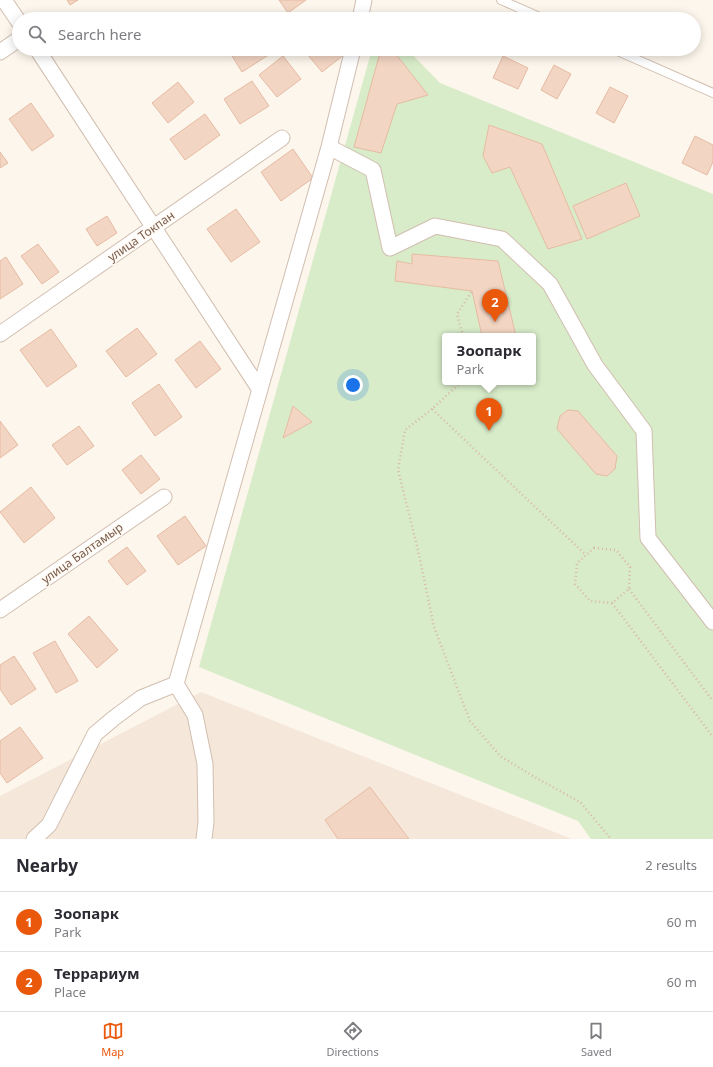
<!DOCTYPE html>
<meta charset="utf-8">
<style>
:root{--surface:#fff;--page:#f7f7f7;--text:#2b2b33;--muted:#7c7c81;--line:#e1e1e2;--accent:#ea580c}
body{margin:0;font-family:"Noto Sans",sans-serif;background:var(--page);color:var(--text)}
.you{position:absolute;left:353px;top:385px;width:14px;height:14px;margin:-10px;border:3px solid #fff;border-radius:50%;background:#1a73e8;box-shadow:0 0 0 6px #1a73e833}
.badge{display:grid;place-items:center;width:26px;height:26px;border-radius:50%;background:var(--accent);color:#fff;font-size:13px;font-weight:700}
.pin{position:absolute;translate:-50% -33px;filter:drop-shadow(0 1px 2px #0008)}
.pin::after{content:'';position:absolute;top:21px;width:14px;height:12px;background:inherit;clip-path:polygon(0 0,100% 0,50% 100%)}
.popup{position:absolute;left:442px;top:333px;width:94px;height:52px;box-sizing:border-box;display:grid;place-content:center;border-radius:4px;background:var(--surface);filter:drop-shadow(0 1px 3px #0005);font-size:13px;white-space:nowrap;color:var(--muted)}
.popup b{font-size:15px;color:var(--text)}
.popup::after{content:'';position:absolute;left:50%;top:100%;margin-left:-8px;border:8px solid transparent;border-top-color:var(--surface)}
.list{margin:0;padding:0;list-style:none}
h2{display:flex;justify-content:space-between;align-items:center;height:52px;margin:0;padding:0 16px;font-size:17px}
h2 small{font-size:13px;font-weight:400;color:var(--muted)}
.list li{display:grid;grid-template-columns:26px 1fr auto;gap:12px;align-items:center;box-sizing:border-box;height:60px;padding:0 16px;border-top:1px solid var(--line)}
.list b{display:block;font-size:15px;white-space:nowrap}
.list p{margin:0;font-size:13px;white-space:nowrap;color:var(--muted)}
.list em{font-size:13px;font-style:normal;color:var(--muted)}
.icon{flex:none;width:22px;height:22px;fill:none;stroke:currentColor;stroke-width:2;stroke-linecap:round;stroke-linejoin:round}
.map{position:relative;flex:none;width:713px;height:839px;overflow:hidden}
.search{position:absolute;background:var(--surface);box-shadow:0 2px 10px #0003;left:12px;right:12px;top:12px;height:44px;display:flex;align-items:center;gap:10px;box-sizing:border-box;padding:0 14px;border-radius:22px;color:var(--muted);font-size:15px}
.sheet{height:172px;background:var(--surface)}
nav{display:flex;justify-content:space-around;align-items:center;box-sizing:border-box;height:56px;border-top:1px solid var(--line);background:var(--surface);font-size:11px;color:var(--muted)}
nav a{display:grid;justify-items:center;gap:2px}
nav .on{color:var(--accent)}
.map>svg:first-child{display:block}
.residential{fill:#f5e8da}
.green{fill:#d8ecc9;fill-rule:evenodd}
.building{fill:#f3d5c3;stroke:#e6bba3}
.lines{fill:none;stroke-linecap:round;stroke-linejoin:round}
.lane-casing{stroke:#d1beb0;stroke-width:10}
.street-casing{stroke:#d1beb0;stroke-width:17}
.path{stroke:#d9b8a5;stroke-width:2.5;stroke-dasharray:1 3;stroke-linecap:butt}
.lane{stroke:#fff;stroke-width:8}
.street{stroke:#fff;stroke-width:15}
.labels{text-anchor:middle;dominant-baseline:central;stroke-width:3;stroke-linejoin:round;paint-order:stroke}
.street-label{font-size:12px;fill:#7a5c4d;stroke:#fffaf3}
</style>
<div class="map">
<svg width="713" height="839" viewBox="0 0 713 839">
<rect width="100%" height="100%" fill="#fdf6ec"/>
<!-- residential -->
<path class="residential" d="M 201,692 L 572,839 L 0,839 L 0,796 Z"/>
<!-- green -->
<path class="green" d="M 372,49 L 407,49 L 440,83 L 713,194 L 713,839 L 591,839 L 578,821 L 199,667 ZM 445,336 L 533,336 L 533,382 L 445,382 Z"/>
<!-- building -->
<path class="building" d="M 67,0 L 78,0 L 70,5 Z
M 279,0 L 306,0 L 288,13 Z
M 244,49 L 278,49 L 242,72 L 232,56 Z
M 303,49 L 349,49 L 350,50 L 322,72 Z
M 381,49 L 392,49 L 428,95 L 397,104 L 381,153 L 354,147 Z
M 445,49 L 460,49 L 456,55 Z
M 283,56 L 301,79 L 277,97 L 259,75 Z
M 503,56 L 528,68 L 518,89 L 493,78 Z
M 554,65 L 571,74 L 557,99 L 541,90 Z
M 252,81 L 269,106 L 240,124 L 224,99 Z
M 178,82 L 194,102 L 168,123 L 152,103 Z
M 610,87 L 628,96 L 614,123 L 596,113 Z
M 31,103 L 54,136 L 32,151 L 9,119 Z
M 205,114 L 220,135 L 185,160 L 170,139 Z
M 489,125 L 542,144 L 582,239 L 548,249 L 510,167 L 492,173 L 483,156 Z
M 695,136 L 713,145 L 713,162 L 707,175 L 682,163 Z
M 293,149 L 313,178 L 281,201 L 261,172 Z
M 0,152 L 8,163 L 0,168 Z
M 626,183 L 640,216 L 587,239 L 573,206 Z
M 236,209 L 260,242 L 231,262 L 207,229 Z
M 107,216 L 117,233 L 97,246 L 86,229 Z
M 38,244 L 59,272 L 42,284 L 21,256 Z
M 412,254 L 498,261 L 516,336 L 482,336 L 472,291 L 395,281 L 397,261 L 412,264 Z
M 6,257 L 23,284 L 0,299 L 0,261 Z
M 137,328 L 157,354 L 126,377 L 106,351 Z
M 51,329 L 77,366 L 47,387 L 20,350 Z
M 200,341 L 221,369 L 196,388 L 175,360 Z
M 159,384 L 182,417 L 155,436 L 132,403 Z
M 293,406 L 312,422 L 283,438 Z
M 568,410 L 578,411 L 617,456 L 615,469 L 607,476 L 596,474 L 557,429 L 560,416 Z
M 0,421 L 18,445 L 0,458 Z
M 79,426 L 94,446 L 67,465 L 52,445 Z
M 141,455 L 160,479 L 141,494 L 122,470 Z
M 31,487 L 55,518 L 24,543 L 0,512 Z
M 185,516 L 206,546 L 178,565 L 157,536 Z
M 127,547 L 146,571 L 127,585 L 108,561 Z
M 89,616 L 118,650 L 97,668 L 68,634 Z
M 55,641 L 78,681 L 56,693 L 33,653 Z
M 14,656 L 36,689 L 11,705 L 0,689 L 0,665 Z
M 20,727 L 43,758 L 7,783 L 0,773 L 0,741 Z
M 370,787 L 409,839 L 338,839 L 325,820 Z"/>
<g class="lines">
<defs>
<path id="lane" d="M 501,0 L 544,19
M 613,49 L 713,93"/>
<path id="street" d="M 4,0 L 19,22
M 360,19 L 364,0
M 37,49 L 260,390
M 0,52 L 19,39
M 329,147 L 373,170 L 390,248 L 435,226 L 502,239 L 550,284 L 595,365 L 644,431 L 648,538 L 713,622
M 0,334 L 282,138
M 0,610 L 164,497
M 34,839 L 49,825 L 95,734 L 114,718 L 141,698 L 176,684
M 204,839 L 206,822 L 205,764 L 195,715 L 176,684 L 329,147 L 353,49"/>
</defs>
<!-- lane casing -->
<use href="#lane" class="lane-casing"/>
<!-- street casing -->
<use href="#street" class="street-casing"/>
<!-- path -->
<path class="path" d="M 463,336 L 457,314 L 472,291
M 461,382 L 432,409 L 586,555
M 432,409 L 405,430 L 398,470 L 418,550 L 434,627 L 470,721 L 500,756 L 538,779 L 580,802 L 611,839
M 594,548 L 616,550 L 630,567 L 629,589 L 612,603 L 590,601 L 575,584 L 577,563 Z
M 629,589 L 713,701
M 612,603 L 713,737"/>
<!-- lane -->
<use href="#lane" class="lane"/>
<!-- street -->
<use href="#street" class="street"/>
</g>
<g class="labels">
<!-- street labels -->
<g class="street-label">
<text transform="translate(141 236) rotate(-35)">улица Токпан</text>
<text transform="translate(82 553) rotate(-35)">улица Балтамыр</text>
</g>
</g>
</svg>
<div class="you"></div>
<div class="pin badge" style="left:489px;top:431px">1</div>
<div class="popup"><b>Зоопарк</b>Park</div>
<div class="pin badge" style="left:495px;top:322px">2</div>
<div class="search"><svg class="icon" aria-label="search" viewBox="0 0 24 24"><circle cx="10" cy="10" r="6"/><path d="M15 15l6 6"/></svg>Search here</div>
</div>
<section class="sheet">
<h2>Nearby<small>2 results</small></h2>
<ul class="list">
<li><span class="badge">1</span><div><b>Зоопарк</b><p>Park</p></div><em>60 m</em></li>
<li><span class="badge">2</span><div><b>Террариум</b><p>Place</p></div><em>60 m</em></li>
</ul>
</section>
<nav>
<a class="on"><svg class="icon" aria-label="map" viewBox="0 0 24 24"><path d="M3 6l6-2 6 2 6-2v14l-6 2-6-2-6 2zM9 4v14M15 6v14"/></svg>Map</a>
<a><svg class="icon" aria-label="directions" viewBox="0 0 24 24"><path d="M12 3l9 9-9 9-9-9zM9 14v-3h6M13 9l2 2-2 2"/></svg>Directions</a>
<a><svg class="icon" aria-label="saved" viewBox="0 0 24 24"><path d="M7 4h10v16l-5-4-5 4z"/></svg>Saved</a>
</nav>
